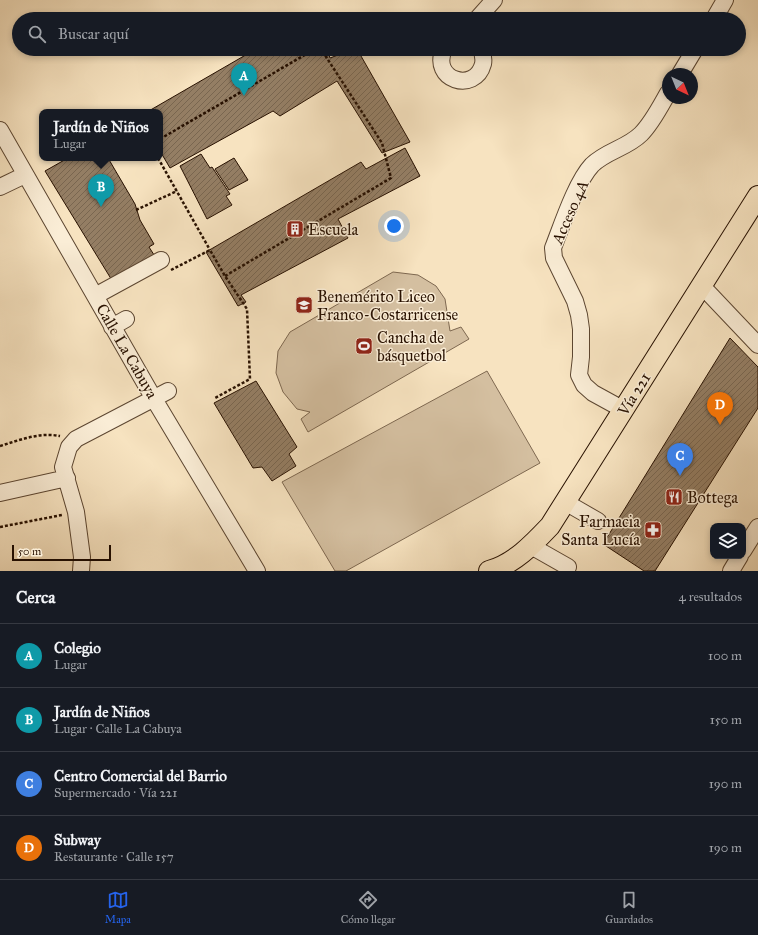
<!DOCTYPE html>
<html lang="es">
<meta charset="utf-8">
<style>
:root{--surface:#171b24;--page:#242831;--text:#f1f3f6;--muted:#9ea1a6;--line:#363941;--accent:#2563eb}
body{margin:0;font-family:"IM FELL Great Primer",serif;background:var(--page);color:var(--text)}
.controls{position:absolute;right:12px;bottom:12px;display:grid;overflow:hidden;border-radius:8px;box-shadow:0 2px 6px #0003}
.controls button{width:36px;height:36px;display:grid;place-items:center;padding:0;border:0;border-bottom:1px solid var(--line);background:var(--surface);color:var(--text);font:20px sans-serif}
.compass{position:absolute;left:662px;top:68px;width:36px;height:36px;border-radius:50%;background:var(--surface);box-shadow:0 2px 6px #0003;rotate:137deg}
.scale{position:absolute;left:12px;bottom:10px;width:99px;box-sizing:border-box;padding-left:4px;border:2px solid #281101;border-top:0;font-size:11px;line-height:14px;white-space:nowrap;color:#281101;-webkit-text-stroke:3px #faedd6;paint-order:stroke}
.you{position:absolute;left:394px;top:226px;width:14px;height:14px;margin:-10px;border:3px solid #fff;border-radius:50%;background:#1a73e8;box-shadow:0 0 0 6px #1a73e833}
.badge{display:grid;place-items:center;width:26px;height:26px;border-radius:50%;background:var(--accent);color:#fff;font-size:13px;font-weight:700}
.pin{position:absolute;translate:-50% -33px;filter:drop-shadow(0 1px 2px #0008)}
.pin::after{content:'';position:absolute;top:21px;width:14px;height:12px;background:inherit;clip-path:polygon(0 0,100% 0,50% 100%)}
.popup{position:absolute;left:39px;top:109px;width:124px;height:52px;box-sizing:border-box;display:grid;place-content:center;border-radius:8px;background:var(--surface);filter:drop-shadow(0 1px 3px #0005);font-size:13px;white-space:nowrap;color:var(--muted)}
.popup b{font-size:15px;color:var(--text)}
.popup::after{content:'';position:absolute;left:50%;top:100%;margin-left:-8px;border:8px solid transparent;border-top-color:var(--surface)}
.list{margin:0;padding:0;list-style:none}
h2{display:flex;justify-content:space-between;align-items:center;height:52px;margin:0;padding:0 16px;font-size:17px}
h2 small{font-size:13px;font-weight:400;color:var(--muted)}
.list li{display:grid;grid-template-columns:26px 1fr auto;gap:12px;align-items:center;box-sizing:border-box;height:64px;padding:0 16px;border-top:1px solid var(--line)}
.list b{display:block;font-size:15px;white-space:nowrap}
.list p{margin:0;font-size:13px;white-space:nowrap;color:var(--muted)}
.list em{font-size:13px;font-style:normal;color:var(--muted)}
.icon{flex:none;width:22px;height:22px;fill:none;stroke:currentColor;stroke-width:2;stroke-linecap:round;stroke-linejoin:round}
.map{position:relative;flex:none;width:758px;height:571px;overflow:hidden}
.search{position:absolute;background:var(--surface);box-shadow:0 2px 6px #0003;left:12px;right:12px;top:12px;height:44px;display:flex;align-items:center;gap:10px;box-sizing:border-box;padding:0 14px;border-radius:22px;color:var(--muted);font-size:15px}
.sheet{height:308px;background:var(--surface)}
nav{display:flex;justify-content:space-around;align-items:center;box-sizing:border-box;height:56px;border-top:1px solid var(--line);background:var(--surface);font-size:11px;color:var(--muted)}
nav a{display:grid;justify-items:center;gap:2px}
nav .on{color:var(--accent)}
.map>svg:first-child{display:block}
.garden{fill:#d4bfa0;stroke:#7e6850}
.building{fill:url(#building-hatch);stroke:#281101}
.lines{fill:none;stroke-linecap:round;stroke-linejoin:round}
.minor-casing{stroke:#5c4631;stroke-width:18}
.major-casing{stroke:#281101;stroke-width:22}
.path{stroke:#281101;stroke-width:2.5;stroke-dasharray:3 2;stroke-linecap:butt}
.minor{stroke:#faedd6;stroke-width:16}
.major{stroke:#f7e3c0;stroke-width:20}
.labels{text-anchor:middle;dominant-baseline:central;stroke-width:3;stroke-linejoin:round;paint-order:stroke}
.street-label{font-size:16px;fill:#281101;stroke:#faedd6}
.poi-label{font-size:16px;fill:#281101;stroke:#faedd6;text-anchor:start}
</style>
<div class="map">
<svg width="758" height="571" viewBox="0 0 758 571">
<defs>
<pattern id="building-hatch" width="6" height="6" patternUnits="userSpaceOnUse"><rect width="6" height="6" fill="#947e64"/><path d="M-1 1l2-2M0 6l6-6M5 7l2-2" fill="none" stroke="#796650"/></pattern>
</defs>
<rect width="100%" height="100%" fill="#f7e3c0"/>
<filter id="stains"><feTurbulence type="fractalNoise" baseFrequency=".005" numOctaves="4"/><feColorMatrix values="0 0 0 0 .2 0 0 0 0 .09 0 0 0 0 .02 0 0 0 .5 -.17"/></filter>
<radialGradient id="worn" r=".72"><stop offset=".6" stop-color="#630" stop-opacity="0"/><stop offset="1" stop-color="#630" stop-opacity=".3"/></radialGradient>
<!-- garden -->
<path class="garden" d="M 393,272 L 418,275 L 436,286 L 445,299 L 450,331 L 461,327 L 469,339 L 308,432 L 301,419 L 310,412 L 297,409 L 283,392 L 276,373 L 278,351 L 290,332 Z
M 487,371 L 540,463 L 346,571 L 335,571 L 282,482 Z"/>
<!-- building -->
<path class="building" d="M 256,49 L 327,49 L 330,58 L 354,49 L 357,49 L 410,142 L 382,153 L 337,81 L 280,116 L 273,111 L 170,168 L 160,151 L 160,112 L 147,112 Z
M 405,148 L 420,176 L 338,219 L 348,238 L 241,295 L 246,302 L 238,306 L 206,252 L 361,162 L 366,169 Z
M 201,154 L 210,168 L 212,167 L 230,194 L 226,196 L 232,205 L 207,219 L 180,166 Z
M 68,158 L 108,158 L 135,204 L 140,220 L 154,244 L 149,247 L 156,258 L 113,282 L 45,171 Z
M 234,158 L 248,180 L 229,190 L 215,169 Z
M 730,338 L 758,367 L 758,408 L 655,571 L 644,571 L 603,544 Z
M 256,381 L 297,447 L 289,454 L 296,466 L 272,481 L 262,467 L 253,468 L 214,403 Z"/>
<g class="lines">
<defs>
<path id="minor" d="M 477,19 L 494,0
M 714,19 L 725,0
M 444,49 C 430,80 475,94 483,64 C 484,59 483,54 481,49
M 680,74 L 695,49
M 0,130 L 154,399 L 257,571
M 0,187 L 25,175
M 702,286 L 758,345
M 95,296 L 161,260
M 112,327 L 126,319
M 624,410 L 593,393 L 584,385 L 579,375 L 581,357 L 581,329 L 579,315 L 575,301 L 554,258 L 553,248 C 562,225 576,182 592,165 C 606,151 627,148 641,134 C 652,123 660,107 668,93
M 0,493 L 67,478
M 565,502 L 598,521
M 531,546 L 568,567
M 743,551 L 758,527
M 81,571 L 82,557 L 76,512 L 63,467 L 69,447 L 76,439 L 168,391
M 731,571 L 740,556"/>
<path id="major" d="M 489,571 C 514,564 532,545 550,526 L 758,196"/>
</defs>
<!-- minor casing -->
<use href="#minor" class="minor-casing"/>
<!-- major casing -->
<use href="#major" class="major-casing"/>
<!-- path -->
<path class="path" d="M 160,139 L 315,49
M 158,158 L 210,250
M 136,210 L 177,191
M 171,270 L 210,250 L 225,276 L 247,309 L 250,379 L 215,398
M 225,276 L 391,178 L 382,143 L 321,49
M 0,446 C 20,440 39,432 60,436
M 0,527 L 62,515"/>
<!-- minor -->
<use href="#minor" class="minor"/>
<!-- major -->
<use href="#major" class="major"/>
</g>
<!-- icons -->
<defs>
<symbol id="building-square" viewBox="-11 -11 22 22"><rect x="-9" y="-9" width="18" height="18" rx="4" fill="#8f2418" stroke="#faedd6"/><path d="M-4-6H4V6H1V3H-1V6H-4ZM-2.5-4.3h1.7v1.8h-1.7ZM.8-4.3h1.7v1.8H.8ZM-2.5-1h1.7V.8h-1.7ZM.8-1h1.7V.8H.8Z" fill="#fff"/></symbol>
<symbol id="school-square" viewBox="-11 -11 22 22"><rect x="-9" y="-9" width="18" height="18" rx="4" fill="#8f2418" stroke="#faedd6"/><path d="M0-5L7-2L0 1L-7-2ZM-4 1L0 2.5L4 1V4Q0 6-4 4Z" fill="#fff"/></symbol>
<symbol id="stadium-square" viewBox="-11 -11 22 22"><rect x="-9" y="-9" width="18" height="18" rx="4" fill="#8f2418" stroke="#faedd6"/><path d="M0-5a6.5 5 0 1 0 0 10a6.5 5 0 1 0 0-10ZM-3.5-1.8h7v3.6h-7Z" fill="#fff"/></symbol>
<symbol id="restaurant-square" viewBox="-11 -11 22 22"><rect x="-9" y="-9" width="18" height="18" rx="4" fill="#8f2418" stroke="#faedd6"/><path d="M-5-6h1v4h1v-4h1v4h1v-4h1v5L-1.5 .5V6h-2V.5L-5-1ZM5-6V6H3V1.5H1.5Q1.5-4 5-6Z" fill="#fff"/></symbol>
<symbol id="pharmacy-square" viewBox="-11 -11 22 22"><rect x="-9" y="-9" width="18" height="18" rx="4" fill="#8f2418" stroke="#faedd6"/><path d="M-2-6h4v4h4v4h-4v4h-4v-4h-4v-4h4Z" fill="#fff"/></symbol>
</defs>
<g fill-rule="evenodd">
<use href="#building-square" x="285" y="219" width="20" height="20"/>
<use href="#school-square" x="294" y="295" width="20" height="20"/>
<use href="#stadium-square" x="354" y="336" width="20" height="20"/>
<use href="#restaurant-square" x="664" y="487" width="20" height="20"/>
<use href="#pharmacy-square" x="643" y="520" width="20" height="20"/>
</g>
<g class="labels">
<!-- street labels -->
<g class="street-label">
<text transform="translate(570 212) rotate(-66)">Acceso 4A</text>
<text transform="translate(127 351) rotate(60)">Calle La Cabuya</text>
<text transform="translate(634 394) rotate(-58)">Vía 221</text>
</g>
<!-- poi labels -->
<g class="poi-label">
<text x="308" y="229">Escuela</text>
<text x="317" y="296">Benemérito Liceo<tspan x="317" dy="18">Franco-Costarricense</tspan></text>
<text x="377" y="337">Cancha de<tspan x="377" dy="18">básquetbol</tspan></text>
<text x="687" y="497">Bottega</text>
<text x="640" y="521" text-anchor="end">Farmacia<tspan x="640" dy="18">Santa Lucía</tspan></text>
</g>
</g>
<rect width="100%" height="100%" filter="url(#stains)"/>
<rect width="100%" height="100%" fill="url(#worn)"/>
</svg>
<div class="controls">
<button><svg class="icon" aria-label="layers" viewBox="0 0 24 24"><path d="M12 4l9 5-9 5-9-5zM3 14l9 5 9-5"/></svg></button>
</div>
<svg class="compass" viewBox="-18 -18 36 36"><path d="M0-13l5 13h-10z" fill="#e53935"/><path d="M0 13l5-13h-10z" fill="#9ea1a6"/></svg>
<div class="scale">50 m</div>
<div class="you"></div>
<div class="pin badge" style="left:244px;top:96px;background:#0f9aa8">A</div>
<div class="pin badge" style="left:101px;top:207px;background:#0f9aa8">B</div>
<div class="popup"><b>Jardín de Niños</b>Lugar</div>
<div class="pin badge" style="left:680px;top:476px;background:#3f7fe0">C</div>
<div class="pin badge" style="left:720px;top:425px;background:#e8710a">D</div>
<div class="search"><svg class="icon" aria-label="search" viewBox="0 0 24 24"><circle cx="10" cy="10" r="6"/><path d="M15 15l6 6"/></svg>Buscar aquí</div>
</div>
<section class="sheet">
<h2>Cerca<small>4 resultados</small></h2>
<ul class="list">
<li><span class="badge" style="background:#0f9aa8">A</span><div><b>Colegio</b><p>Lugar</p></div><em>100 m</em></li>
<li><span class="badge" style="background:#0f9aa8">B</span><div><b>Jardín de Niños</b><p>Lugar · Calle La Cabuya</p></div><em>150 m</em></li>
<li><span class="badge" style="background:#3f7fe0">C</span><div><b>Centro Comercial del Barrio</b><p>Supermercado · Vía 221</p></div><em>190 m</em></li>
<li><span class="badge" style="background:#e8710a">D</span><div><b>Subway</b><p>Restaurante · Calle 157</p></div><em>190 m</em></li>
</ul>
</section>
<nav>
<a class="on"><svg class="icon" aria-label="map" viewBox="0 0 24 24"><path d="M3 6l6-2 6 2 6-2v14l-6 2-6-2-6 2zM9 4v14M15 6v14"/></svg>Mapa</a>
<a><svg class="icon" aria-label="directions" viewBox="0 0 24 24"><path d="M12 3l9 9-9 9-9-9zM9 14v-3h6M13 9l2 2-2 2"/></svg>Cómo llegar</a>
<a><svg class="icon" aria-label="saved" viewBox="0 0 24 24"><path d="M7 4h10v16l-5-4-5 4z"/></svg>Guardados</a>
</nav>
